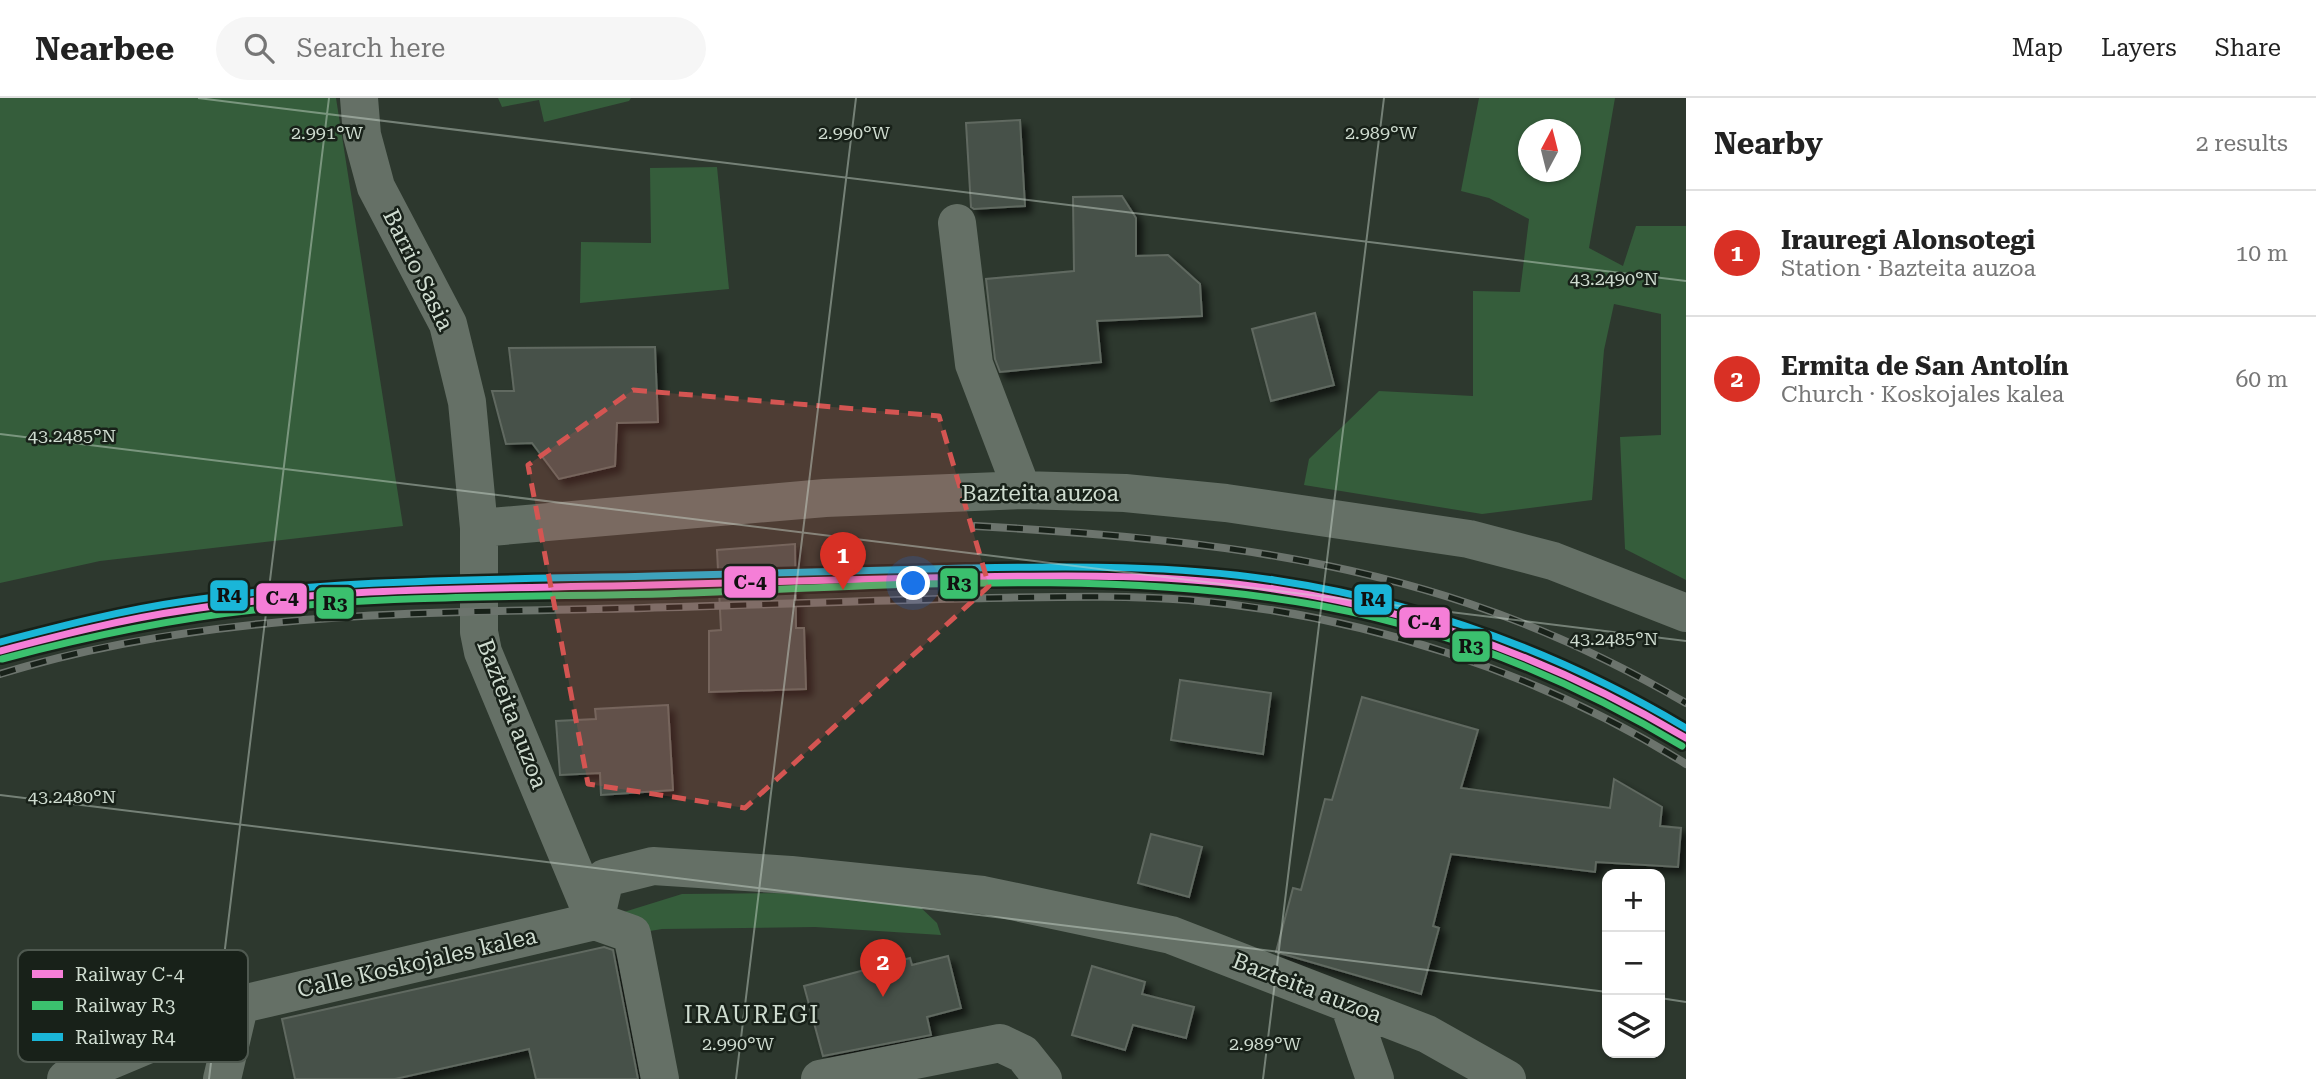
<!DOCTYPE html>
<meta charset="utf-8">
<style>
:root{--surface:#fff;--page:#f6f6f6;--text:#222;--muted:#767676;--line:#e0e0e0;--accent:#d93025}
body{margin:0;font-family:"Roboto Serif",serif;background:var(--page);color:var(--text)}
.controls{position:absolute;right:21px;bottom:21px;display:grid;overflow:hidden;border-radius:14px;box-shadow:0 2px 5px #0004}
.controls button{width:63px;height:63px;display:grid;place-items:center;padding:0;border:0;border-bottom:2px solid var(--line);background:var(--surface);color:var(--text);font:35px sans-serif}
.compass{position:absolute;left:1518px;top:21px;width:63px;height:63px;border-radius:50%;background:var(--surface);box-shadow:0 2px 5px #0004;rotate:7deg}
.you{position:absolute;left:914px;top:486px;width:24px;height:24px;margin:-18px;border:5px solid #fff;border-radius:50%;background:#1a73e8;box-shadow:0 0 0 10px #1a73e833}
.badge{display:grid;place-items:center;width:46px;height:46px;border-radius:50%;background:var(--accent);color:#fff;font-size:23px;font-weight:700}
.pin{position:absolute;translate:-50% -58px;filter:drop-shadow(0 2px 4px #0008)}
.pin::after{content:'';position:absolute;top:37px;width:24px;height:21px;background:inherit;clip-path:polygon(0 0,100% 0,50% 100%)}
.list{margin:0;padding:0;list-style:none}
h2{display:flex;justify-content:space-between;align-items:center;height:91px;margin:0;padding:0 28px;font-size:30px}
h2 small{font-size:23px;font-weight:400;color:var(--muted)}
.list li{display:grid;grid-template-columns:46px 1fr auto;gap:21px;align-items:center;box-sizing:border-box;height:126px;padding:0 28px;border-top:2px solid var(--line)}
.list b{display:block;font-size:26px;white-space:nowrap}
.list p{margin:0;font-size:23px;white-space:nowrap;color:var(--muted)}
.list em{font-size:23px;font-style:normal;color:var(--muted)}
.icon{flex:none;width:38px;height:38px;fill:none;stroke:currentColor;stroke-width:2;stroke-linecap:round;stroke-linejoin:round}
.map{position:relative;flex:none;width:1686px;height:981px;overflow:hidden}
header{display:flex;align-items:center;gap:42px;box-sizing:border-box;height:98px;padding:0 35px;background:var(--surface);border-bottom:2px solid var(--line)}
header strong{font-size:33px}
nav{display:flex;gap:38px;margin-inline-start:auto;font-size:24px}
.search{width:490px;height:63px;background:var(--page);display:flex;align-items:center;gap:18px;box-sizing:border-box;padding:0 24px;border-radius:38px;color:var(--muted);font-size:26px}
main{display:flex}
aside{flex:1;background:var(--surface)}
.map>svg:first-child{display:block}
.green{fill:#355d3b;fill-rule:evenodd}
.building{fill:#475148;stroke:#606961;stroke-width:2;filter:url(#shadow)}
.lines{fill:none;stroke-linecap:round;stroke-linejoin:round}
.minor{stroke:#657066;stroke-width:38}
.rail-casing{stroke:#6c746d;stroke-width:8}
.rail{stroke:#182119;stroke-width:5;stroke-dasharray:16;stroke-linecap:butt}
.rail-1-casing{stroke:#182119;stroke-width:12}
.rail-2-casing{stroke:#182119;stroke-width:12}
.rail-3-casing{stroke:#182119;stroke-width:12}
.rail-1{stroke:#f57ed7;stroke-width:7}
.rail-2{stroke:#3bc06e;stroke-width:7}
.rail-3{stroke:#1ab6d8;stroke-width:7}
.marked{fill:#d45552;fill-opacity:0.2;stroke:#d45552;stroke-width:5;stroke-dasharray:14 9;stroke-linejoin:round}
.ticks{fill:none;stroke:#cfdcd0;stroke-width:2;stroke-opacity:0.45}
.labels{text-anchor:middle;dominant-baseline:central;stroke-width:5;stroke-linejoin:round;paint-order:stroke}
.street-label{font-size:23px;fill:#cfdcd0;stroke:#182119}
.neighbourhood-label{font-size:24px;letter-spacing:2px;fill:#cfdcd0;stroke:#182119}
.key{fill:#182119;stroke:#4f5950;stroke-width:2}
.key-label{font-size:19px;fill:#cfdcd0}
.ticks-label{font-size:18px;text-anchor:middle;fill:#cfdcd0;stroke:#182119;stroke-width:5;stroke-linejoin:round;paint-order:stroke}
.line-badge{stroke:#182119;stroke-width:2.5}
.pale-badge-label{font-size:19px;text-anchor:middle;font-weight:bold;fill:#111}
</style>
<header>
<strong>Nearbee</strong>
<div class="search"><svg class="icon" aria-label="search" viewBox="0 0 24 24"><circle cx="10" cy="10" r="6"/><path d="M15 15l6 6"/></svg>Search here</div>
<nav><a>Map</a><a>Layers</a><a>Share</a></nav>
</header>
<main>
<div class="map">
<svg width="1686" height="981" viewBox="0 0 1686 981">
<defs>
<filter id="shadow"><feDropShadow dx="6" dy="6" stdDeviation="3.5" flood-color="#0009"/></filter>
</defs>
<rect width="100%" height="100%" fill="#2d382e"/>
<!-- green -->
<path class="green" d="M 0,0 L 336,0 L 403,428 L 100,463 L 0,485 Z
M 498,0 L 631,0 L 629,3 L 544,24 L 539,2 L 502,9 Z
M 1479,0 L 1615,0 L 1589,150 L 1623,168 L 1636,128 L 1686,128 L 1686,482 L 1625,451 L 1620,339 L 1661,337 L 1661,216 L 1614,206 L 1604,252 L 1592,402 L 1482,416 L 1304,387 L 1309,361 L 1379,293 L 1473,298 L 1473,193 L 1520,194 L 1529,121 L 1489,100 L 1461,93 ZM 1528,32 L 1570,32 L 1570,74 L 1528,74 Z
M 717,69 L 729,191 L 580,205 L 581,144 L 651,145 L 650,70 Z
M 797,795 L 918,807 L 937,825 L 941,837 L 815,829 L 662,831 L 632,836 L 595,823 L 682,796 Z"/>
<!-- building -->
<path class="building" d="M 1020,22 L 1025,108 L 974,111 L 971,109 L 966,25 Z
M 1122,98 L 1136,120 L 1136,158 L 1168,157 L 1200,186 L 1202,218 L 1097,223 L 1101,264 L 1000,274 L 995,261 L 986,181 L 1074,173 L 1073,99 Z
M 1315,215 L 1334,287 L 1271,303 L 1252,231 Z
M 655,249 L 658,324 L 617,325 L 615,368 L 559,381 L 532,345 L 506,346 L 492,293 L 514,293 L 509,250 Z
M 795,446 L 796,530 L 804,530 L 806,591 L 709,594 L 709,533 L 721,532 L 717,452 Z
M 1180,582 L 1271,595 L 1263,656 L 1171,642 Z
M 1362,599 L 1478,632 L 1461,690 L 1610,710 L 1614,681 L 1662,709 L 1660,728 L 1681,730 L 1678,769 L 1596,764 L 1595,774 L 1451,756 L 1433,828 L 1439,830 L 1421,896 L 1276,854 L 1293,790 L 1301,792 L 1325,701 L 1332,702 Z
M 668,607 L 673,692 L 601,697 L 600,675 L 560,677 L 556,623 L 596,621 L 595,611 Z
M 1151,736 L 1202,749 L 1189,799 L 1138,785 Z
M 604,849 L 613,852 L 638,981 L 536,981 L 529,951 L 395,981 L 295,981 L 282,921 Z
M 948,858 L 961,910 L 927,919 L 931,937 L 823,958 L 804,888 L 910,860 L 912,867 Z
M 1092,868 L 1145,884 L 1142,896 L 1194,909 L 1186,940 L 1133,927 L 1125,952 L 1072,937 Z"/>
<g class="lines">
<!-- minor -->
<path class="minor" d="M 359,0 L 362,37 L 376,89 L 448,226 L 467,304 L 479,430 L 479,534 L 483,554 L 595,823
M 957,125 L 974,266 L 1022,392
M 479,430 L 825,400 L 1022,392 L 1125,395 L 1226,405 L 1469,441 L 1553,463 L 1686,515
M 595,823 L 605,780 L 653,768 L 791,777 L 983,797 L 1171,837 L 1427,936 L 1507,981
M 595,823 L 632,836 L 660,981
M 1349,906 L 1375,981
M 66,981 L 247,905 L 595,823
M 222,981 L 239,909
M 820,981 L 1000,945 L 1023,956 L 1043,981"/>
<defs>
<path id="rail" d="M 975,428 C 1141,437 1311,452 1470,506 C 1545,531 1617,565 1686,605
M 0,576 C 208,512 428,515 644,510 C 759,507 874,502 990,500 C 1056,499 1123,497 1189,502 C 1363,517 1537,573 1686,666"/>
</defs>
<!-- rail casing -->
<use href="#rail" class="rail-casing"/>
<!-- rail -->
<use href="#rail" class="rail"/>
<defs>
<path id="rail-1" d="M 0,553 C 61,537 123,521 186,512 C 340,488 496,491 652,487 C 759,484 865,481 972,479 C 1073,477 1174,476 1274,491 C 1422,513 1558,564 1686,640"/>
<path id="rail-2" d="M 2,561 C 89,538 175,520 264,511 C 396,497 528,499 660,496 C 876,489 1110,469 1322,508 C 1450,532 1570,581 1682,648"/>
<path id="rail-3" d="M 0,544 C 61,528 123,512 186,503 C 340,480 496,482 652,478 C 758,475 865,472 972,470 C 1072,468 1174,467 1274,482 C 1421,504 1559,554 1686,630"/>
</defs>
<!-- rail-1 casing -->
<use href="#rail-1" class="rail-1-casing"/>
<!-- rail-2 casing -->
<use href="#rail-2" class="rail-2-casing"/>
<!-- rail-3 casing -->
<use href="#rail-3" class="rail-3-casing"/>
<!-- rail-1 -->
<use href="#rail-1" class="rail-1"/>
<!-- rail-2 -->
<use href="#rail-2" class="rail-2"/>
<!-- rail-3 -->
<use href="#rail-3" class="rail-3"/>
</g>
<!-- marked area -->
<path class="marked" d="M 633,292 L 939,318 L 989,488 L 745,710 L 588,686 L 528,367 Z"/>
<!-- ticks -->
<path class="ticks" d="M 198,0 L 1686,183M 0,336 L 1686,543M 0,697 L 1607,894M 1660,900 L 1686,904M 209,981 L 329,0M 736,981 L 856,0M 1263,981 L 1384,0"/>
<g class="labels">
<!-- street labels -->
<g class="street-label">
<text transform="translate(418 172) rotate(64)">Barrio Sasia</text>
<text x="1040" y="395">Bazteita auzoa</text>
<text transform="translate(512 616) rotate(69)">Bazteita auzoa</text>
<text transform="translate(417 865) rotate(-13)">Calle Koskojales kalea</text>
<text transform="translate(1307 890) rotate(21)">Bazteita auzoa</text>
</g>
<!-- neighbourhood labels -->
<g class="neighbourhood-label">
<text x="752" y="917">IRAUREGI</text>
</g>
</g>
<!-- legend -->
<rect x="18" y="852" width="230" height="112" rx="10" class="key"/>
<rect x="32" y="872" width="31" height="8" fill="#f57ed7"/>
<rect x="32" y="903" width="31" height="9" fill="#3bc06e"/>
<rect x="32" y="935" width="31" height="8" fill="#1ab6d8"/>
<g class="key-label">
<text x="75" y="883">Railway C-4</text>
<text x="75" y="914">Railway R3</text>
<text x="75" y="946">Railway R4</text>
</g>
<g class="ticks-label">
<text x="327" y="41">2.991°W</text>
<text x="854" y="41">2.990°W</text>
<text x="1381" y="41">2.989°W</text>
<text x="1614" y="187">43.2490°N</text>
<text x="72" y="344">43.2485°N</text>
<text x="1614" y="547">43.2485°N</text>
<text x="72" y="705">43.2480°N</text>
<text x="738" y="952">2.990°W</text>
<text x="1265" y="952">2.989°W</text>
</g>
<g class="line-badge">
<rect x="723" y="467" width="54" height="34" rx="7" fill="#f57ed7"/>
<rect x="939" y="469" width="40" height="33" rx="7" fill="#3bc06e"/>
<rect x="209" y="481" width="40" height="33" rx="7" fill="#1ab6d8"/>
<rect x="255" y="484" width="53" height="33" rx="7" fill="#f57ed7"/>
<rect x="1353" y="485" width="40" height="33" rx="7" fill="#1ab6d8"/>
<rect x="315" y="488" width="40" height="34" rx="7" fill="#3bc06e"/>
<rect x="1398" y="508" width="53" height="33" rx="7" fill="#f57ed7"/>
<rect x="1451" y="532" width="40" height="33" rx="7" fill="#3bc06e"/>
</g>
<g class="pale-badge-label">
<text x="750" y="491">C-4</text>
<text x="959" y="492">R3</text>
<text x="229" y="504">R4</text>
<text x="282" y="507">C-4</text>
<text x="1373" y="508">R4</text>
<text x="335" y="512">R3</text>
<text x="1424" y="531">C-4</text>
<text x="1471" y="555">R3</text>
</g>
</svg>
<div class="controls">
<button>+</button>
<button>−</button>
<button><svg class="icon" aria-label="layers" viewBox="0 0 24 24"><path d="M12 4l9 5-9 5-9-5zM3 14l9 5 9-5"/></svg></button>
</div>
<svg class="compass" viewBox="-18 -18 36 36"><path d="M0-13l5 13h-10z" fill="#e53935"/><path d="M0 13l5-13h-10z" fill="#767676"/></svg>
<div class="you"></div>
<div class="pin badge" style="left:843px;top:492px">1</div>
<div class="pin badge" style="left:883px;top:899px">2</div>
</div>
<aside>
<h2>Nearby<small>2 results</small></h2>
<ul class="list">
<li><span class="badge">1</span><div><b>Irauregi Alonsotegi</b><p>Station · Bazteita auzoa</p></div><em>10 m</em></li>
<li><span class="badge">2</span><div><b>Ermita de San Antolín</b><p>Church · Koskojales kalea</p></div><em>60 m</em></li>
</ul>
</aside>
</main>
